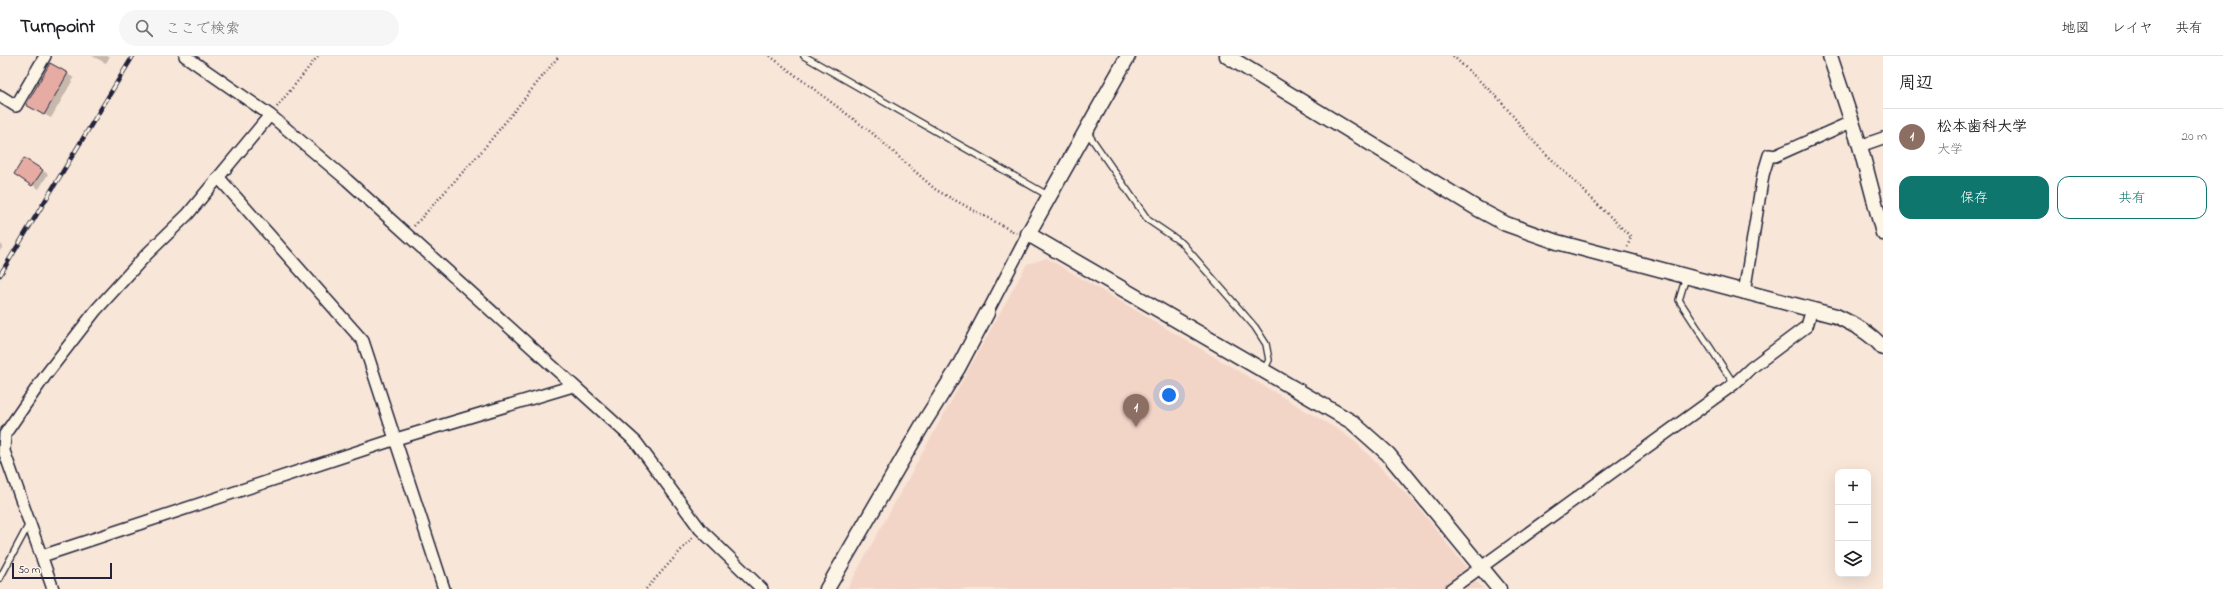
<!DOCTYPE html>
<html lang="ja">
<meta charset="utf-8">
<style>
:root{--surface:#fff;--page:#f6f6f6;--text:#202124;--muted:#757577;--line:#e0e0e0;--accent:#0f766e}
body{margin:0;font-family:"Indie Flower","Klee One",sans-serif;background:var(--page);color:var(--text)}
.controls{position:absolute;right:12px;bottom:12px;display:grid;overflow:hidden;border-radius:8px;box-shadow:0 4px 16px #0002}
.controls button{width:36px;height:36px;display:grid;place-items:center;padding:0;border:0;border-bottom:1px solid var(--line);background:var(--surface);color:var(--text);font:20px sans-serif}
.scale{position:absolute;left:12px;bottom:10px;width:100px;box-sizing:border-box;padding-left:4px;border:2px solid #22223b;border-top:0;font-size:11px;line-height:14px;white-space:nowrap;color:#22223b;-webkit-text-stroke:3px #fcf5e5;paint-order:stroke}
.you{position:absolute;left:1169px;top:339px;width:14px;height:14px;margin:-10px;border:3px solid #fff;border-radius:50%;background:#1a73e8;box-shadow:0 0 0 6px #1a73e833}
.badge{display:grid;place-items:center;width:26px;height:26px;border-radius:50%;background:var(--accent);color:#fff;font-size:13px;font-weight:700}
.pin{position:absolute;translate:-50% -33px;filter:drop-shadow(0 1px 2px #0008)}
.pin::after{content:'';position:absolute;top:21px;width:14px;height:12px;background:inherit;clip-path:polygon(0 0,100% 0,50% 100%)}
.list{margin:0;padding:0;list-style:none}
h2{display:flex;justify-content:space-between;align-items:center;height:52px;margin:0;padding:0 16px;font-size:17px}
h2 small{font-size:13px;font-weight:400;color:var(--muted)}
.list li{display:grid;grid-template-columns:26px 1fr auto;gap:12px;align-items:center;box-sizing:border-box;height:56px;padding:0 16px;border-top:1px solid var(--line)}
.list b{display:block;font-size:15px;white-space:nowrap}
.list p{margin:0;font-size:13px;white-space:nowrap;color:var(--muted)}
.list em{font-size:13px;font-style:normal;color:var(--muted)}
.actions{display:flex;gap:8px;padding:12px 16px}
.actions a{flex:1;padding:9px 0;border:1px solid var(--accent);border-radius:12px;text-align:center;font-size:14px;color:var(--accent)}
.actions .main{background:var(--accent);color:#fff}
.icon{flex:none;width:22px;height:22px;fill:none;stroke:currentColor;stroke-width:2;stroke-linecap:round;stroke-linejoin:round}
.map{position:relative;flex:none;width:1883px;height:533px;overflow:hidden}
header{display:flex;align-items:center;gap:24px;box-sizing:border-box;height:56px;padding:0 20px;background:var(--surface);border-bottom:1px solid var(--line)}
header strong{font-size:19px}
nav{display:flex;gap:22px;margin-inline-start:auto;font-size:14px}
.search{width:280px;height:36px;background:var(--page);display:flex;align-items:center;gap:10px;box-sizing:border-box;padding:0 14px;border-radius:22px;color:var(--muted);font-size:15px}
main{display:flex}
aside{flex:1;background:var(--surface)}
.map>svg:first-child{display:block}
.built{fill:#f3d5c8}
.shadow{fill:#0003}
.building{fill:#e6aca3;stroke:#22223b}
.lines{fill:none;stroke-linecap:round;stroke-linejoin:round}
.service-casing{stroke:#22223b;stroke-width:8}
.minor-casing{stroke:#22223b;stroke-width:14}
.tertiary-casing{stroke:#22223b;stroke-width:17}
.path{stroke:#22223b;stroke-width:2.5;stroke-dasharray:1 3;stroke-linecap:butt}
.service{stroke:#fcf5e5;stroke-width:5.5}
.minor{stroke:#fcf5e5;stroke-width:11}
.tertiary{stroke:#fcf5e5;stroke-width:14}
.rail-casing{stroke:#22223b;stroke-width:4.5}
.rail{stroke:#fcf5e5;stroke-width:3;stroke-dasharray:9;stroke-linecap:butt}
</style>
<header>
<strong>Turnpoint</strong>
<div class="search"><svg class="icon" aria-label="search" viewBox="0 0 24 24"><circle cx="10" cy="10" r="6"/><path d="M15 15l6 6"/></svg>ここで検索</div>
<nav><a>地図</a><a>レイヤ</a><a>共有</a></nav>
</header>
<main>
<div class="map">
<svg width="1883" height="533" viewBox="0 0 1883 533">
<rect width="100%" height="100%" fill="#f8e6d8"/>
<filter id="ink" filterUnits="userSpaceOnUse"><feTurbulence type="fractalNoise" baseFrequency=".025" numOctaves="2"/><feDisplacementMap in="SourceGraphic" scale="8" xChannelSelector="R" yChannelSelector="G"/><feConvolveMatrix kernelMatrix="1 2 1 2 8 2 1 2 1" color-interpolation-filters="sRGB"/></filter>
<g filter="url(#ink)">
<!-- built -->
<path class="built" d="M 1047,202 L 1342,376 L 1358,388 L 1415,447 L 1483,533 L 847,533 L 1027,208 Z"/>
<!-- shadow -->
<path class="shadow" d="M 92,0 L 110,0 L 106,7 Z
M 51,8 L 74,22 L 51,62 L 27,49 Z
M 24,103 L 48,118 L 39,133 L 15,118 Z
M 0,188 L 3,190 L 0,195 Z"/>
<!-- building -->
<path class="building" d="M 50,7 L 68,17 L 44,59 L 26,49 Z
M 24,102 L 43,114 L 32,130 L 14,118 Z"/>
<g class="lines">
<defs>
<path id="service" d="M 804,0 L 1049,140
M 1087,76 L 1148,164 L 1182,187 L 1255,271 L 1266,288 L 1269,304 L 1264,314
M 1686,221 L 1679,244 L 1734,328
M 0,522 L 29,468"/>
<path id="minor" d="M 185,0 L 270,59 L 347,124 L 636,386 L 700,473 L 762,533
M 0,40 L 16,50 L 45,0
M 1860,90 L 1883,82
M 219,122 L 363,285 L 444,533
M 1744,237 L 1763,119 L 1769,99 L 1775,100 L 1851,66
M 987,257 L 1028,178
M 42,500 L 396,383 L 573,330
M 53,533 L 4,395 L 5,378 L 45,320 L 96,254 L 147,198 L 188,158 L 270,59
M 1451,533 L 1734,328 L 1751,312 L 1807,270 L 1812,253"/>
<path id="tertiary" d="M 1128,0 L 1028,178 L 1352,366 L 1388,398 L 1499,533
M 1227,0 L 1478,153 L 1506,168 L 1557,186 L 1836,260 C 1853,268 1871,277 1883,292
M 1830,0 L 1860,90 L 1883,177
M 827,533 L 923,368 L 958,312 L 987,257"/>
</defs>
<!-- service casing -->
<use href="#service" class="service-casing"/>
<!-- minor casing -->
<use href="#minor" class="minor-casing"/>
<!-- tertiary casing -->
<use href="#tertiary" class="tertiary-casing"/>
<!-- path -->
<path class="path" d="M 770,0 L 872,77 L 936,134 L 1016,177
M 1453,0 L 1499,43 L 1535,87 L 1631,181 L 1627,192
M 277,51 L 318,0
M 414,170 L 481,96 L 559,0
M 646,533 L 693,481"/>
<!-- service -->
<use href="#service" class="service"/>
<!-- minor -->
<use href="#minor" class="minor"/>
<!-- tertiary -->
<use href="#tertiary" class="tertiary"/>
<defs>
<path id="rail" d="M 0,219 L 133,0"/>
</defs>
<!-- rail casing -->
<use href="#rail" class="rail-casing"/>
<!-- rail -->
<use href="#rail" class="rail"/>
</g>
</g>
</svg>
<div class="controls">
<button>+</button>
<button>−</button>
<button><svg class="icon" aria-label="layers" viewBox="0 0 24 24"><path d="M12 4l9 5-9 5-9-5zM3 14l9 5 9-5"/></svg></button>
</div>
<div class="scale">50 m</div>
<div class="you"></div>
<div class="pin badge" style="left:1136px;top:371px;background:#8d6e63">1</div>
</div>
<aside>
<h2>周辺<small></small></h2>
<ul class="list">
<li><span class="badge" style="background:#8d6e63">1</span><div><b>松本歯科大学</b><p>大学</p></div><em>20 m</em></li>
</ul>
<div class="actions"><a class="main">保存</a><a>共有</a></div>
</aside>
</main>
